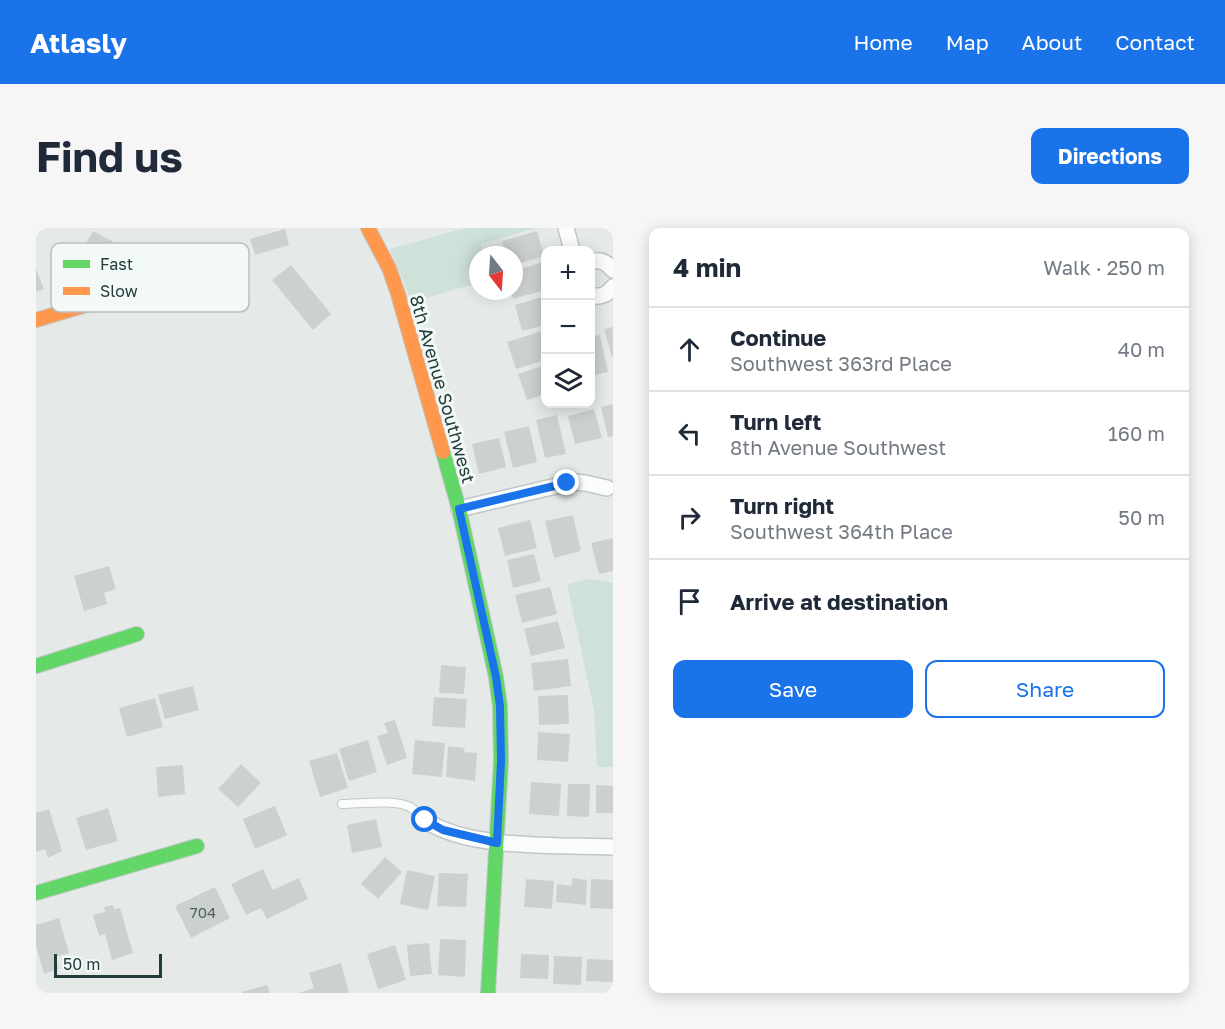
<!DOCTYPE html>
<meta charset="utf-8">
<style>
:root{--surface:#fff;--page:#f6f6f7;--text:#1f2937;--muted:#747a83;--line:#e0e1e3;--accent:#1a73e8}
body{margin:0;font-family:"Golos Text",sans-serif;background:var(--page);color:var(--text)}
.controls{position:absolute;right:18px;top:18px;display:grid;overflow:hidden;border-radius:12px;box-shadow:0 3px 15px #0003}
.controls button{width:54px;height:54px;display:grid;place-items:center;padding:0;border:0;border-bottom:2px solid var(--line);background:var(--surface);color:var(--text);font:30px sans-serif}
.compass{position:absolute;left:433px;top:18px;width:54px;height:54px;border-radius:50%;background:var(--surface);box-shadow:0 3px 15px #0003;rotate:163deg}
.scale{position:absolute;left:18px;bottom:15px;width:108px;box-sizing:border-box;padding-left:6px;border:3px solid #233d3c;border-top:0;font-size:16px;line-height:21px;white-space:nowrap;color:#233d3c;-webkit-text-stroke:4px #f3f9f7;paint-order:stroke}
.stop{position:absolute;width:18px;height:18px;margin:-14px;border:4px solid #1a73e8;border-radius:50%;background:#fff}
.stop.end{background:#1a73e8;border-color:#fff;box-shadow:0 2px 6px #0008}
.list{margin:0;padding:0;list-style:none}
h2{display:flex;justify-content:space-between;align-items:center;height:78px;margin:0;padding:0 24px;font-size:26px}
h2 small{font-size:20px;font-weight:400;color:var(--muted)}
.list li{display:grid;grid-template-columns:39px 1fr auto;gap:18px;align-items:center;box-sizing:border-box;height:84px;padding:0 24px;border-top:2px solid var(--line)}
.list b{display:block;font-size:22px;white-space:nowrap}
.list p{margin:0;font-size:20px;white-space:nowrap;color:var(--muted)}
.list em{font-size:20px;font-style:normal;color:var(--muted)}
.actions{display:flex;gap:12px;padding:18px 24px}
.actions a{flex:1;padding:14px 0;border:2px solid var(--accent);border-radius:12px;text-align:center;font-size:21px;color:var(--accent)}
.actions .main{background:var(--accent);color:#fff}
.icon{flex:none;width:33px;height:33px;fill:none;stroke:currentColor;stroke-width:2;stroke-linecap:round;stroke-linejoin:round}
.map{position:relative;flex:none;width:577px;height:765px;overflow:hidden;border-radius:12px}
header{display:flex;align-items:center;gap:36px;box-sizing:border-box;height:84px;padding:0 30px;background:var(--accent);color:#fff}
header strong{font-size:28px}
nav{display:flex;gap:33px;margin-inline-start:auto;font-size:21px}
.intro{display:flex;align-items:center;justify-content:space-between;box-sizing:border-box;height:144px;padding:0 36px}
h1{margin:0;font-size:42px}
.button{padding:15px 27px;border-radius:12px;background:var(--accent);color:#fff;font-size:21px;font-weight:700}
main{display:flex;gap:36px;padding:0 36px}
aside{flex:1;background:var(--surface);border-radius:12px;box-shadow:0 3px 15px #0003}
.map>svg:first-child{display:block}
.green{fill:#cee2d9}
.building{fill:#ccd1d0}
.lines{fill:none;stroke-linecap:round;stroke-linejoin:round}
.lane-casing{stroke:#c2c7c6;stroke-width:10}
.street-casing{stroke:#c2c7c6;stroke-width:18}
.fast-casing{stroke:#c0c7c6;stroke-width:16}
.slow-casing{stroke:#c0c7c6;stroke-width:16}
.lane{stroke:#fbfcfc;stroke-width:8}
.street{stroke:#fbfcfc;stroke-width:15}
.fast{stroke:#63d668;stroke-width:14}
.slow{stroke:#ff974d;stroke-width:14}
.route{stroke:#1a73e8;stroke-width:8}
.labels{text-anchor:middle;dominant-baseline:central;stroke-width:6;stroke-linejoin:round;paint-order:stroke}
.number-label{font-size:15px;fill:#4e6362}
.street-label{font-size:18px;fill:#233d3c;stroke:#f3f9f7}
.key{fill:#f3f9f7;stroke:#b5c1bf;stroke-width:1.5}
.key-label{font-size:16px;fill:#233d3c}
</style>
<header>
<strong>Atlasly</strong>
<nav><a>Home</a><a>Map</a><a>About</a><a>Contact</a></nav>
</header>
<div class="intro"><h1>Find us</h1><a class="button">Directions</a></div>
<main>
<div class="map">
<svg width="577" height="765" viewBox="0 0 577 765">
<rect width="100%" height="100%" fill="#e5eae9"/>
<!-- green -->
<path class="green" d="M 429,0 L 500,0 L 445,16 L 447,27 L 442,27 L 442,55 L 376,74 L 354,21 Z
M 554,351 L 577,355 L 577,539 L 561,539 L 558,482 L 531,356 Z"/>
<!-- building -->
<path class="building" d="M 249,1 L 253,17 L 219,27 L 214,11 Z
M 57,3 L 108,30 L 98,49 L 83,41 L 81,46 L 44,26 Z
M 501,3 L 508,28 L 478,37 L 478,27 L 470,27 L 466,13 Z
M 507,34 L 509,42 L 509,62 L 477,71 L 475,63 L 478,63 L 478,43 Z
M 255,37 L 295,86 L 277,102 L 236,52 Z
M 0,41 L 8,61 L 0,64 Z
M 509,68 L 509,97 L 486,103 L 479,77 Z
M 577,99 L 577,129 L 576,129 L 568,101 Z
M 506,103 L 509,114 L 509,132 L 480,141 L 471,114 Z
M 564,107 L 572,144 L 554,148 L 554,109 Z
M 509,137 L 509,166 L 491,172 L 482,146 Z
M 577,176 L 577,208 L 572,209 L 565,179 Z
M 558,181 L 566,210 L 539,216 L 532,188 Z
M 521,187 L 530,226 L 509,230 L 500,192 Z
M 493,198 L 501,234 L 477,240 L 468,204 Z
M 463,210 L 470,239 L 443,246 L 436,216 Z
M 537,287 L 545,323 L 518,330 L 509,293 Z
M 494,292 L 501,320 L 469,328 L 462,300 Z
M 577,310 L 577,343 L 563,346 L 555,315 Z
M 498,326 L 505,353 L 477,360 L 471,332 Z
M 73,338 L 80,361 L 68,365 L 71,376 L 48,383 L 38,348 Z
M 514,359 L 521,386 L 486,395 L 479,367 Z
M 522,393 L 529,420 L 495,428 L 488,401 Z
M 532,431 L 535,458 L 498,463 L 495,435 Z
M 405,437 L 430,439 L 428,466 L 403,465 Z
M 157,458 L 163,482 L 129,491 L 122,467 Z
M 532,467 L 533,496 L 503,497 L 502,468 Z
M 398,469 L 431,471 L 429,500 L 396,498 Z
M 119,470 L 127,499 L 91,509 L 83,480 Z
M 359,492 L 371,530 L 351,537 L 341,508 L 352,505 L 348,495 Z
M 502,504 L 534,506 L 532,534 L 501,532 Z
M 332,512 L 341,544 L 313,553 L 303,521 Z
M 379,512 L 409,515 L 406,549 L 376,546 Z
M 412,518 L 429,520 L 428,524 L 441,525 L 439,553 L 410,549 Z
M 301,525 L 312,560 L 284,569 L 273,533 Z
M 205,536 L 225,555 L 202,579 L 182,561 Z
M 147,537 L 149,566 L 122,569 L 120,539 Z
M 495,554 L 525,556 L 523,588 L 493,586 Z
M 532,556 L 554,556 L 553,589 L 531,588 Z
M 560,557 L 577,558 L 577,585 L 560,585 Z
M 239,578 L 251,607 L 219,621 L 207,591 Z
M 72,580 L 82,613 L 50,622 L 40,590 Z
M 13,581 L 26,623 L 12,630 L 9,621 L 0,624 L 0,585 Z
M 340,591 L 346,619 L 316,625 L 311,597 Z
M 349,629 L 366,644 L 342,671 L 325,656 Z
M 227,641 L 237,662 L 263,650 L 272,671 L 231,691 L 225,680 L 210,687 L 195,656 Z
M 371,642 L 399,648 L 392,682 L 364,676 Z
M 403,645 L 432,646 L 430,679 L 401,678 Z
M 536,650 L 551,652 L 550,677 L 520,674 L 521,656 L 536,658 Z
M 490,651 L 518,653 L 516,681 L 488,679 Z
M 555,651 L 577,652 L 577,681 L 554,680 Z
M 179,659 L 194,690 L 155,710 L 139,678 Z
M 77,677 L 78,681 L 84,680 L 97,725 L 76,732 L 69,706 L 63,708 L 57,687 L 69,684 L 68,679 Z
M 23,690 L 33,725 L 19,729 L 23,741 L 8,746 L 0,718 L 0,697 Z
M 404,711 L 430,712 L 429,749 L 402,747 Z
M 393,715 L 396,746 L 374,748 L 371,717 Z
M 359,717 L 370,752 L 342,761 L 331,726 Z
M 485,726 L 513,727 L 512,751 L 484,750 Z
M 518,728 L 546,729 L 545,757 L 517,756 Z
M 551,731 L 577,732 L 577,754 L 550,753 Z
M 305,735 L 313,765 L 263,765 L 278,760 L 273,745 Z
M 231,757 L 234,765 L 206,765 L 206,764 Z"/>
<g class="lines">
<defs>
<path id="lane" d="M 306,576 C 324,576 358,571 374,579 C 379,582 384,588 389,592"/>
<path id="street" d="M 530,0 L 536,22
M 554,34 C 564,31 571,34 577,42
M 554,67 C 564,70 571,67 577,59
M 423,281 L 537,254 L 549,255 L 571,260
M 389,592 C 432,622 525,617 577,619"/>
<path id="fast" d="M 407,224 L 423,281 L 460,449 L 464,478 L 465,533 L 452,765
M 0,438 L 101,406
M 0,665 L 161,618"/>
<path id="slow" d="M 332,0 L 353,40 L 362,66 L 407,224
M 0,92 L 87,66"/>
</defs>
<!-- lane casing -->
<use href="#lane" class="lane-casing"/>
<!-- street casing -->
<use href="#street" class="street-casing"/>
<!-- fast casing -->
<use href="#fast" class="fast-casing"/>
<!-- slow casing -->
<use href="#slow" class="slow-casing"/>
<!-- lane -->
<use href="#lane" class="lane"/>
<!-- street -->
<use href="#street" class="street"/>
<!-- fast -->
<use href="#fast" class="fast"/>
<!-- slow -->
<use href="#slow" class="slow"/>
</g>
<g class="lines">
<!-- route -->
<path class="route" d="M 389,592 L 407,602 L 461,615 L 465,533 L 464,478 L 460,449 L 423,281 L 531,255"/>
</g>
<g class="labels">
<!-- number labels -->
<g class="number-label">
<text x="167" y="684">704</text>
</g>
<!-- street labels -->
<g class="street-label">
<text transform="translate(407 161) rotate(74)">8th Avenue Southwest</text>
</g>
</g>
<!-- legend -->
<rect x="15" y="15" width="198" height="69" rx="9" class="key"/>
<rect x="27" y="32" width="27" height="8" fill="#63d668"/>
<rect x="27" y="59" width="27" height="8" fill="#ff974d"/>
<g class="key-label">
<text x="64" y="42">Fast</text>
<text x="64" y="69">Slow</text>
</g>
</svg>
<div class="controls">
<button>+</button>
<button>−</button>
<button><svg class="icon" aria-label="layers" viewBox="0 0 24 24"><path d="M12 4l9 5-9 5-9-5zM3 14l9 5 9-5"/></svg></button>
</div>
<svg class="compass" viewBox="-18 -18 36 36"><path d="M0-13l5 13h-10z" fill="#e53935"/><path d="M0 13l5-13h-10z" fill="#747a83"/></svg>
<div class="scale">50 m</div>
<div class="stop" style="left:389px;top:592px"></div>
<div class="stop end" style="left:531px;top:255px"></div>
</div>
<aside>
<h2>4 min<small>Walk · 250 m</small></h2>
<ul class="list">
<li><svg class="icon" aria-label="ahead" viewBox="0 0 24 24"><path d="M12 20V5M6 11l6-6 6 6"/></svg><div><b>Continue</b><p>Southwest 363rd Place</p></div><em>40 m</em></li>
<li><svg class="icon" aria-label="left" viewBox="0 0 24 24"><path d="M17 20v-9H6M10 6l-5 5 5 5"/></svg><div><b>Turn left</b><p>8th Avenue Southwest</p></div><em>160 m</em></li>
<li><svg class="icon" aria-label="right" viewBox="0 0 24 24"><path d="M7 20v-9h11M14 6l5 5-5 5"/></svg><div><b>Turn right</b><p>Southwest 364th Place</p></div><em>50 m</em></li>
<li><svg class="icon" aria-label="arrive" viewBox="0 0 24 24"><path d="M6 21V4h12l-3 4 3 4H6"/></svg><div><b>Arrive at destination</b></div></li>
</ul>
<div class="actions"><a class="main">Save</a><a>Share</a></div>
</aside>
</main>
